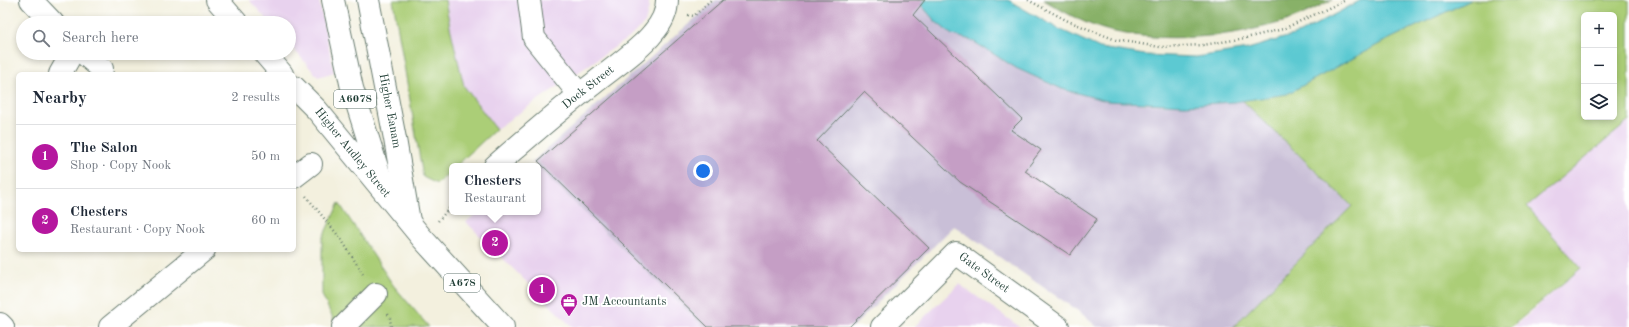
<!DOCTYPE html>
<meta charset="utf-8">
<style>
:root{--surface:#fff;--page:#f6f6f7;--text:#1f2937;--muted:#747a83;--line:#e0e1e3;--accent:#b5179e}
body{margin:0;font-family:"Old Standard TT",serif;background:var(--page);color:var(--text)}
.controls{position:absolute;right:12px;top:12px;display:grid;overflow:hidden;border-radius:6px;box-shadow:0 2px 6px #0003}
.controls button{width:36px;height:36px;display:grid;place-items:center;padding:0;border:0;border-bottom:1px solid var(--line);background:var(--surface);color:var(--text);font:20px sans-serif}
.you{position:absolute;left:703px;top:171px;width:14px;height:14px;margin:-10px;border:3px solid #fff;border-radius:50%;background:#1a73e8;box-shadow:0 0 0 6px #1a73e833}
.badge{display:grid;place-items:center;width:26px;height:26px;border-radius:50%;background:var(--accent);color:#fff;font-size:13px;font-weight:700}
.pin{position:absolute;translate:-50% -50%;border:2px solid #fff;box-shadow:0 1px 4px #0006}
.popup{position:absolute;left:449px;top:163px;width:92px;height:52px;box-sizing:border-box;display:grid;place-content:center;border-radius:6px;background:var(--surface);filter:drop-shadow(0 1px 3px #0005);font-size:13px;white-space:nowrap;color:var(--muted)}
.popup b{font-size:15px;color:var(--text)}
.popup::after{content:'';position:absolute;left:50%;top:100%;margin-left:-8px;border:8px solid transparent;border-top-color:var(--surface)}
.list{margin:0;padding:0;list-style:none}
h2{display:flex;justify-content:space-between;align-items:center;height:52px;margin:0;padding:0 16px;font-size:17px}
h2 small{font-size:13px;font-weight:400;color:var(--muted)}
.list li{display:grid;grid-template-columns:26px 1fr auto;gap:12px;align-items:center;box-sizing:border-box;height:64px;padding:0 16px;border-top:1px solid var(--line)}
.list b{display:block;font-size:15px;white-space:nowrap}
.list p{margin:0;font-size:13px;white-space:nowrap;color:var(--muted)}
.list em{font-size:13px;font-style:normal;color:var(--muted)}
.icon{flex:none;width:22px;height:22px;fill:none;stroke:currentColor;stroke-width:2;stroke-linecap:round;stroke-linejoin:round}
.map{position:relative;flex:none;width:1629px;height:327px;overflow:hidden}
.search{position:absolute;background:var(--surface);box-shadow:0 2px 6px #0003;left:16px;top:16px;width:280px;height:44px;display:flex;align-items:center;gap:10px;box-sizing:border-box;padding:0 14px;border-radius:22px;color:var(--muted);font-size:15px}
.panel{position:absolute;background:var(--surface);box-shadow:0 2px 6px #0003;left:16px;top:72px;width:280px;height:180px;border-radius:6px}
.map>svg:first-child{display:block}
.built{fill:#e8d2ee}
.industrial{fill:#c9bfd7}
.green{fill:#abce77;stroke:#658656;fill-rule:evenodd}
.forest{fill:#88b168;stroke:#54774e}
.water{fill:#5cc9d2;stroke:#3e8383}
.building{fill:#c59ec5}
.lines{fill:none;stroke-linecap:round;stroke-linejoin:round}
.minor-casing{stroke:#697c70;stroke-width:24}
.highway-casing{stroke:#697c70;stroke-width:24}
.path{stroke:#697c70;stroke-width:2.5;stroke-dasharray:1 3;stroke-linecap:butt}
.minor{stroke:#fff;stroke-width:22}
.highway{stroke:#fff;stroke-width:22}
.labels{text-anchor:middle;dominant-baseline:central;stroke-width:4;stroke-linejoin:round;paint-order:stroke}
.shield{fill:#fff;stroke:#627771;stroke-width:1}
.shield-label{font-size:11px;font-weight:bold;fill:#1f3d34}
.street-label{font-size:12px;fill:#1f3d34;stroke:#fff}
.poi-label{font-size:12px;fill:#1f3d34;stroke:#fff;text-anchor:start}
</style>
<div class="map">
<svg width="1629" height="327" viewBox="0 0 1629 327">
<rect width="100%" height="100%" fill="#fff"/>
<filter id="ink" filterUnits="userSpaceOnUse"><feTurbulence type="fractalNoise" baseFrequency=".025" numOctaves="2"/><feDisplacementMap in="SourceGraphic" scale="8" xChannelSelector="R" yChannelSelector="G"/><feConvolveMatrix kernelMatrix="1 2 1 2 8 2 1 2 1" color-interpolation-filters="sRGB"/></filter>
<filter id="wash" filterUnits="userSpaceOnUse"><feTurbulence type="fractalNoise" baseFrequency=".012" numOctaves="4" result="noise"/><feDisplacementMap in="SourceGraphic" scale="16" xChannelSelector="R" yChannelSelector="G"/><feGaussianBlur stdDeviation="0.9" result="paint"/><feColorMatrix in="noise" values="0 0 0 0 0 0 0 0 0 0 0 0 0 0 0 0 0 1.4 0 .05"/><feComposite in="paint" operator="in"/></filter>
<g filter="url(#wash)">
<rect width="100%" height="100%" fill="#f3f0de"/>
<!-- built -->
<path class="built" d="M 249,0 L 319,0 L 334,72 L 318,77 L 289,44 L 289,23 L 270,23 Z
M 445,0 L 649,0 L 649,7 L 645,23 L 631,36 L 496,129 L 464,86 L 450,27 Z
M 1629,121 L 1629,327 L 1514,327 L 1581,268 L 1527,206 Z
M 538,168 L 704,327 L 572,327 L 466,222 L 478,212 L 538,212 Z
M 959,284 L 1020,327 L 914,327 Z"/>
<!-- industrial -->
<path class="industrial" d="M 716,0 L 917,0 L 935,21 L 952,35 L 971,40 L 1016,68 L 1144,104 L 1185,105 L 1242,100 L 1352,206 L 1233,327 L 1097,327 L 1081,313 L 954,226 L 853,327 L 704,327 L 538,168 L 538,166 L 532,162 Z"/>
<!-- green -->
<path class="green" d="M 393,0 L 445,0 L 450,27 L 464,86 L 496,129 L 456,166 L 452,166 L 452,170 L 437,184 L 423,177 Z
M 1471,0 L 1629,0 L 1629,121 L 1527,206 L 1581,268 L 1511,327 L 1233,327 L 1352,206 L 1242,100 L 1287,94 L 1383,42 ZM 1584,15 L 1614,15 L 1614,117 L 1584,117 Z
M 339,203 L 393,285 L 429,327 L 337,327 L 322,295 L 322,239 Z"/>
<!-- forest -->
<path class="forest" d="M 1044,0 L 1332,0 C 1315,8 1297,19 1279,23 C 1225,38 1164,43 1110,31 C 1086,25 1064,12 1044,0 Z"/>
<!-- water -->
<path class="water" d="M 917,0 L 1008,0 L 1057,28 L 1100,48 L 1145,55 L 1196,57 L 1248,49 L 1300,33 L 1361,0 L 1471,0 L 1383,42 L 1287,94 L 1234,102 L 1185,105 L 1107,101 L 1062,89 L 1016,68 L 971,40 L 952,35 L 935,21 Z"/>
<g id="blocks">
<!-- building -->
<path class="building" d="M 723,0 L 925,0 L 913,15 L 1022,119 L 1011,130 L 1041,150 L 1025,171 L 1097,219 L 1070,255 L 960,182 L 864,92 L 817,141 L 929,248 L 849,327 L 708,327 L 538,161 Z"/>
</g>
</g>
<g filter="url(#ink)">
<use href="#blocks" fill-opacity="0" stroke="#697c70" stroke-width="1"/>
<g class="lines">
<defs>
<g id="minor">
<path d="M 31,0 L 53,23"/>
<path d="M 529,0 L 534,38 L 579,94"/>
<path d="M 83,53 L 102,69"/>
<path d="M 60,74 L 72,53"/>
<path id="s1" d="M 495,166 C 527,138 559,110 593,84 C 610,70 640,50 653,33 C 661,24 667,12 667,0"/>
<path d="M 294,177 L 311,164"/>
<path d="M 0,324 L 3,327"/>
<path d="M 110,327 L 204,250"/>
<path d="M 343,327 L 376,294"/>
<path id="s2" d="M 882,327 L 956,253 L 1058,327"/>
</g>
<g id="highway">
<path d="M 217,0 L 237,23"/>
<path d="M 333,0 L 352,88 L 382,183"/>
<path id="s3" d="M 368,0 L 395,139 L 409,221"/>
<path d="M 264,53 L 282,74"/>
<path id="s4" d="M 294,87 L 317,110 L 422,238 L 503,327"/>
</g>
</defs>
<!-- minor casing -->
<use href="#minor" class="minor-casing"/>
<!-- highway casing -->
<use href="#highway" class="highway-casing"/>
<!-- path -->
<path class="path" d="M 1028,0 L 1068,21 L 1116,40 L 1160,47 L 1203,45 L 1246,38 L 1283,29 L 1346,0
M 688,15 L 694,16 L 711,0
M 306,196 L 341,239 L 363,274
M 438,221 L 452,205
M 388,314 L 390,318 L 391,327"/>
<!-- minor -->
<use href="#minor" class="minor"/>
<!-- highway -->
<use href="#highway" class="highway"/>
</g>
</g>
<!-- icons -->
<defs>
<symbol id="office-pin" viewBox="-11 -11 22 30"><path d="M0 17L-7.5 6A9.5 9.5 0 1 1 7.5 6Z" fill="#b5179e" stroke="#fff"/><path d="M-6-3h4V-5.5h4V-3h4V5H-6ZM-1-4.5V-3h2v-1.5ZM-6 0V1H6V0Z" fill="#fff"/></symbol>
</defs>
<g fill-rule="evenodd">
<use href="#office-pin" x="559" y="292" width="20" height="27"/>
</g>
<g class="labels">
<!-- shield labels -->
<g class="shield">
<rect x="334" y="90" width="42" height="18" rx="3"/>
<rect x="444" y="274" width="36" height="18" rx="3"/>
</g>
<g class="shield-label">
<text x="355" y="99">A6078</text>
<text x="462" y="283">A678</text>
</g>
<!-- street labels -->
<g class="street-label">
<text stroke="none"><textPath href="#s1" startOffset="122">Dock Street</textPath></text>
<text stroke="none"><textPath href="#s3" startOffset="113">Higher Eanam</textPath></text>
<text stroke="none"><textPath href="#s4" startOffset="88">Higher Audley Street</textPath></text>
<text stroke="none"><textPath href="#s2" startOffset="139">Gate Street</textPath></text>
</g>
<!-- poi labels -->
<g class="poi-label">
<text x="582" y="302">JM Accountants</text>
</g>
</g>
</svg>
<div class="controls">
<button>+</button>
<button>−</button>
<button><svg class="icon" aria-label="layers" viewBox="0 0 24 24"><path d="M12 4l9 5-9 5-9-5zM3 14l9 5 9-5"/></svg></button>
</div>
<div class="you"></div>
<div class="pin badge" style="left:542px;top:290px">1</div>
<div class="pin badge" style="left:495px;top:243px">2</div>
<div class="popup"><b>Chesters</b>Restaurant</div>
<div class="search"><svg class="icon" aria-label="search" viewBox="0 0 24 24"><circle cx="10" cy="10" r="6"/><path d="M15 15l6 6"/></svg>Search here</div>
<section class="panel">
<h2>Nearby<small>2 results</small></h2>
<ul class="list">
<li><span class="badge">1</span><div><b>The Salon</b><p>Shop · Copy Nook</p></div><em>50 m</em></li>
<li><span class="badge">2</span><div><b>Chesters</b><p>Restaurant · Copy Nook</p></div><em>60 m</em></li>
</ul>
</section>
</div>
